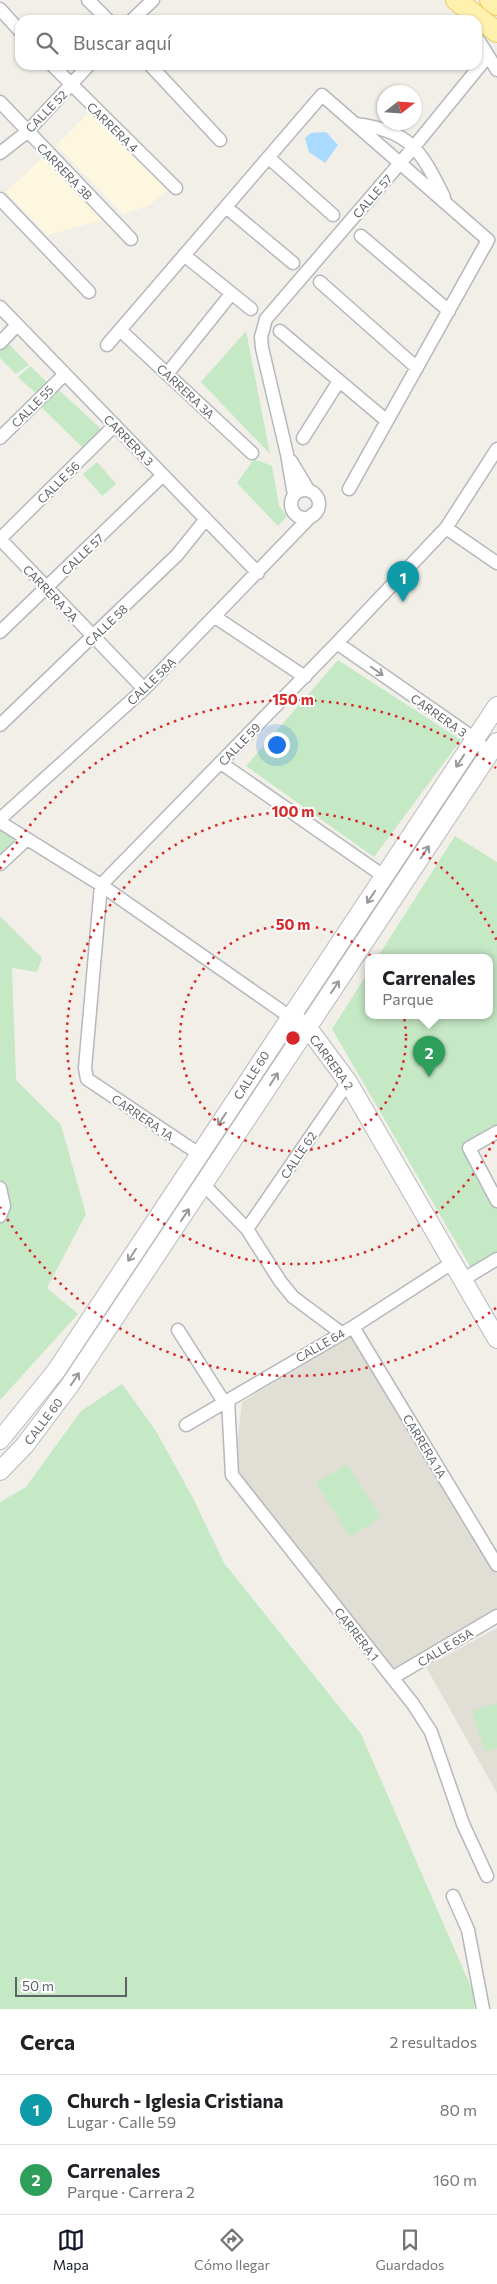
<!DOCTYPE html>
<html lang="es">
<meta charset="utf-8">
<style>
:root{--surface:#fff;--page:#f6f6f6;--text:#202124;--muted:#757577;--line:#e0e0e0;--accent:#111827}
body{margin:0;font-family:Commissioner,sans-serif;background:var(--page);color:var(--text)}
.compass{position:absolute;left:377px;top:85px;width:45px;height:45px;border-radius:50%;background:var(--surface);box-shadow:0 1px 4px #0004;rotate:73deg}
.scale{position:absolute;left:15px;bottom:12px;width:112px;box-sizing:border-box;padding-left:5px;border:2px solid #5f6368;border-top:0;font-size:14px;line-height:18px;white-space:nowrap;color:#5f6368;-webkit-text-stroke:4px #fff;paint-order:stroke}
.you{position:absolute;left:276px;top:744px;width:18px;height:18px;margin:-12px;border:4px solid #fff;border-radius:50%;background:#1a73e8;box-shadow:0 0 0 8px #1a73e833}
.badge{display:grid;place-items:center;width:32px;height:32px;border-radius:50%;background:var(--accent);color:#fff;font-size:16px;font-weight:700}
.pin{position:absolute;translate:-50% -41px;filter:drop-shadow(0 1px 2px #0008)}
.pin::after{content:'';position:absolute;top:26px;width:18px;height:15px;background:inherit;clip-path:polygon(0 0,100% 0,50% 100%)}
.popup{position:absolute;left:365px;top:954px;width:128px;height:65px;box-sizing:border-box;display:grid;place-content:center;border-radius:10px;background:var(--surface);filter:drop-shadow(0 1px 4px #0005);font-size:16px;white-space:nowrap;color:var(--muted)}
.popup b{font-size:19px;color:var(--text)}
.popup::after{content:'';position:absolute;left:50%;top:100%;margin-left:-10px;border:10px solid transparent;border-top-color:var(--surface)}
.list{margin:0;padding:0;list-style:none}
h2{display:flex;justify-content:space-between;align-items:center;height:65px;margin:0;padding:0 20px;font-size:21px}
h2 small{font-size:16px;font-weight:400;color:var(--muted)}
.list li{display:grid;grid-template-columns:32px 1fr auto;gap:15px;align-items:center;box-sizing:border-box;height:70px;padding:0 20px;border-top:1px solid var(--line)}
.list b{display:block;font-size:19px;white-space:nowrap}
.list p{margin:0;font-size:16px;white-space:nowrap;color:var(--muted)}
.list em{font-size:16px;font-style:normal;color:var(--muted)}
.icon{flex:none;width:28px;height:28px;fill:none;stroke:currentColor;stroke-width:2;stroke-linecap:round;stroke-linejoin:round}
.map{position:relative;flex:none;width:497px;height:2009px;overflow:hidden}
.search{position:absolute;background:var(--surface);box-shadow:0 1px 4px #0004;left:15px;right:15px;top:15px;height:55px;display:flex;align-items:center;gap:12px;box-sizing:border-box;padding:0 18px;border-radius:15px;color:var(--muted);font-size:19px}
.sheet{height:205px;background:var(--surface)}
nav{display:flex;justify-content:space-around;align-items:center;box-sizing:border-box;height:70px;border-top:1px solid var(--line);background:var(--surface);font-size:14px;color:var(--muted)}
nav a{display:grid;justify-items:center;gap:2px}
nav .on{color:var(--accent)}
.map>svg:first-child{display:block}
.commercial{fill:#fef7e0}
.education{fill:#e1ded6}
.green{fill:#c5e8c5}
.water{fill:#aadaff}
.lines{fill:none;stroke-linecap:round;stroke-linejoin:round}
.street-casing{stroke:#b5b8bc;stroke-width:15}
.secondary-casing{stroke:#b6babf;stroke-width:20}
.primary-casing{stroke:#f2c960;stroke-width:22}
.street{stroke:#fff;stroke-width:12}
.secondary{stroke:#fff;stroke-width:18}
.primary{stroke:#fff2af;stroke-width:20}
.oneway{stroke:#979a9d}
.ring{fill:none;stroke:#d62828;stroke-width:2.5;stroke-dasharray:2.5 5}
.labels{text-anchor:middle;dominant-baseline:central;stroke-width:4;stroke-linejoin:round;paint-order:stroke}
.street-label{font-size:12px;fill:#5f6368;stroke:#fff}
.centre{fill:#d62828;stroke:#fff;stroke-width:2.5}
.ring-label{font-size:15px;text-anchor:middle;font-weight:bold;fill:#d62828;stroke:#fff;stroke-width:4;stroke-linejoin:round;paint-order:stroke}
</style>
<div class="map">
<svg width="497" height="2009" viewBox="0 0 497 2009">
<rect width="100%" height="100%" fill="#f1efe8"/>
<!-- commercial -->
<path class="commercial" d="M 89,112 L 170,188 L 148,206 L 123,214 L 56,145 Z
M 44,156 L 106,219 L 47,235 L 6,192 Z"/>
<!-- education -->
<path class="education" d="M 352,1335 L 497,1574 L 497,1609 L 392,1669 L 234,1473 L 242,1402 Z
M 497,1628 L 497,1793 L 426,1667 Z"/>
<!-- green -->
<path class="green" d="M 246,331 L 270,454 L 201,382 Z
M 7,342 L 29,365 L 16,374 L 0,358 L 0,349 Z
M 30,366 L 50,385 L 39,396 L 18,377 Z
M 58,389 L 101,429 L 84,449 L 41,407 Z
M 254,459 L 272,466 L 279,506 L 287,516 L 278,526 L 237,483 Z
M 97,462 L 116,484 L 102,496 L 83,474 Z
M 338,660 L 461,740 L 374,857 L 246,766 Z
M 0,830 L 16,840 L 0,858 Z
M 455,836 L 497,862 L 497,1126 L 462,1147 L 497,1206 L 497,1254 L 471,1268 L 332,1029 L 369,971 L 369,1016 L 489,1016 L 489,958 L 377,958 Z
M 0,916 L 42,958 L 37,972 L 12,968 L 16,1080 L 61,1125 L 86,1214 L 47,1288 L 78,1314 L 0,1400 Z
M 122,1384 L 156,1431 L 194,1500 L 224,1563 L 361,1734 L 474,1994 L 474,2009 L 0,2009 L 0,1502 L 26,1487 L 81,1411 Z
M 347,1464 L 381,1517 L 350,1537 L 316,1483 Z
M 497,1703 L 497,1748 L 485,1751 L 472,1711 Z"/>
<!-- water -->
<path class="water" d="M 326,132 L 338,145 L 325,163 L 309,152 L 305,138 L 311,133 Z"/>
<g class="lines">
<defs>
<path id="street" d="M 88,0 L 108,20
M 0,9 L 20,31
M 132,20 L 153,0
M 477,38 L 497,70
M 52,65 L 176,188
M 150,65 L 220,140
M 0,102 L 131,239
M 356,124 C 411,131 421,151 444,197
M 0,153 L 27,132 L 89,65
M 269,158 L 333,215
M 0,199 L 89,292
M 226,207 L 293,263
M 361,236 L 449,311
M 184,255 L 251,309
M 320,282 L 417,368
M 0,307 L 258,573
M 120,330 L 252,453
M 280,331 L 387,421
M 0,343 L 17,325
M 107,345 L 322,95 L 488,240 L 349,489
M 167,374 L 231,294
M 0,438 L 65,374
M 303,438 L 339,381
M 291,461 L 309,491
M291 504a14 14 0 1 1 28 0a14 14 0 1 1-28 0Z
M 294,495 L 287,454 L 262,348 L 261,337 L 266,319 L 413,148 L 488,56
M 446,528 L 497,563
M 0,539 L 144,689
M 0,539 L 115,425
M 215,617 L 305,677
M 0,632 L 163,475
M 337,643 L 475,739 L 489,754
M 0,725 L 177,555 L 206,519
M 221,763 L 385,877
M 0,819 L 144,689 L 313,514
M 0,822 L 101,885 L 290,1017
M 0,864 L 27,839
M 497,1132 L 469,1148 L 497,1201
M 199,1154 L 87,1079 L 85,1068 L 101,885 L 337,643 L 446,528 L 497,449
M 204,1185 L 247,1229 L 280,1281 L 293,1297 L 340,1332
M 0,1188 L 4,1206 L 0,1216
M 247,1229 L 348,1082
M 462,1280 L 497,1259
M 353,1327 L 497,1565
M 178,1330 L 224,1402
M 228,1400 L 232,1475 L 413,1704 L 431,1732 L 463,1824 L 487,1876
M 186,1425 L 353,1327 L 452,1263
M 392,1678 L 497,1616
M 453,1896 L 468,1930 L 483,2009"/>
<path id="secondary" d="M 299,1022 L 308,1028 L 348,1082 L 497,1339
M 0,1440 L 56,1371 L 497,706
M 0,1471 L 25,1445 L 70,1385 L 497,742"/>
<path id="primary" d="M 456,0 L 497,32
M 490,0 L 497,5"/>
</defs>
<!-- street casing -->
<use href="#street" class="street-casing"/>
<!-- secondary casing -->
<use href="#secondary" class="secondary-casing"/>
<!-- primary casing -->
<use href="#primary" class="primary-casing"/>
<!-- street -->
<use href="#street" class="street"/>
<!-- secondary -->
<use href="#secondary" class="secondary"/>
<!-- primary -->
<use href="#primary" class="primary"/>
</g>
<!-- one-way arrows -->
<defs><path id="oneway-shaft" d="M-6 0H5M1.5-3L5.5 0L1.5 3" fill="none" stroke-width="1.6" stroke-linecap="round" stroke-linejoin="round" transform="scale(1.25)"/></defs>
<g class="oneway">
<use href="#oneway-shaft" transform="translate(377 671) rotate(35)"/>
<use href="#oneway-shaft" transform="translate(460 761) rotate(123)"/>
<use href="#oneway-shaft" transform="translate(425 852) rotate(-56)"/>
<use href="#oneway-shaft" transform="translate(371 897) rotate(124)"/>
<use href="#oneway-shaft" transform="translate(335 987) rotate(-56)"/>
<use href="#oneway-shaft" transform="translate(274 1079) rotate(-57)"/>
<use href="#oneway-shaft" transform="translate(222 1119) rotate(123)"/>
<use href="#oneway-shaft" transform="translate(185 1215) rotate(-56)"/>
<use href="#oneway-shaft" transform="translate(132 1255) rotate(123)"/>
<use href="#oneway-shaft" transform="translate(75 1379) rotate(-56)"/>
</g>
<!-- distance rings -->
<g class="ring">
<circle cx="293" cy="1038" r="113"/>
<path d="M497 1135A226 226 0 1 1 497 941"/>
<path d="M496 1308A338 338 0 0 1 0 1207M0 869A338 338 0 0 1 496 768"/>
</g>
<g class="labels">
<!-- street labels -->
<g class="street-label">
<text transform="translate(46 111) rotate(-46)">CALLE 52</text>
<text transform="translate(113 127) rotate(44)">CARRERA 4</text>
<text transform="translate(65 171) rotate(46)">CARRERA 3B</text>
<text transform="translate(372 196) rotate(-49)">CALLE 57</text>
<text transform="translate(186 391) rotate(43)">CARRERA 3A</text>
<text transform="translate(32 406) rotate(-45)">CALLE 55</text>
<text transform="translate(129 440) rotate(46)">CARRERA 3</text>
<text transform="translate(58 482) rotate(-45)">CALLE 56</text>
<text transform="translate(82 554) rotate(-44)">CALLE 57</text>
<text transform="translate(51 593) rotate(46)">CARRERA 2A</text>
<text transform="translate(106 625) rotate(-44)">CALLE 58</text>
<text transform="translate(151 681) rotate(-44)">CALLE 58A</text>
<text transform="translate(439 715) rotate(35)">CARRERA 3</text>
<text transform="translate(239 744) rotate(-46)">CALLE 59</text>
<text transform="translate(332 1062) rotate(54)">CARRERA 2</text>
<text transform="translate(251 1075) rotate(-57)">CALLE 60</text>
<text transform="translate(143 1117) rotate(34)">CARRERA 1A</text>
<text transform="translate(298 1155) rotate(-56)">CALLE 62</text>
<text transform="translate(320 1345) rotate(-30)">CALLE 64</text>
<text transform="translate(43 1421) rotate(-53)">CALLE 60</text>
<text transform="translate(425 1446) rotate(59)">CARRERA 1A</text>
<text transform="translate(357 1634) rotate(52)">CARRERA 1</text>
<text transform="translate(445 1647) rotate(-31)">CALLE 65A</text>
</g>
</g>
<circle cx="293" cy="1038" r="8" class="centre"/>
<g class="ring-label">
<text x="293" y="705">150 m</text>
<text x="293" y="817">100 m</text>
<text x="293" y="930">50 m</text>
</g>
</svg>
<svg class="compass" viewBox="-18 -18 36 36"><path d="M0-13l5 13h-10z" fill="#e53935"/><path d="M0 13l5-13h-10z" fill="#757577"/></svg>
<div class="scale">50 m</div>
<div class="you"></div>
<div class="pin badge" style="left:403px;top:602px;background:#0f9aa8">1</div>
<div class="pin badge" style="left:429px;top:1077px;background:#2e9e5b">2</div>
<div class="popup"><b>Carrenales</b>Parque</div>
<div class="search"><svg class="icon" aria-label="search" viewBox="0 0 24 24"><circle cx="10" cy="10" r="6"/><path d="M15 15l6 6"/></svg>Buscar aquí</div>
</div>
<section class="sheet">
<h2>Cerca<small>2 resultados</small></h2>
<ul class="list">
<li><span class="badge" style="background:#0f9aa8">1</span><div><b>Church - Iglesia Cristiana</b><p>Lugar · Calle 59</p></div><em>80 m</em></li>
<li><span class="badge" style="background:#2e9e5b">2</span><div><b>Carrenales</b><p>Parque · Carrera 2</p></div><em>160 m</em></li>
</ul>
</section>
<nav>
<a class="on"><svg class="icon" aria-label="map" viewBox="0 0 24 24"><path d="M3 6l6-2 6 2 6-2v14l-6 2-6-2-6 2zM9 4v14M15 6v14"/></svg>Mapa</a>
<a><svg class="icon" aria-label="directions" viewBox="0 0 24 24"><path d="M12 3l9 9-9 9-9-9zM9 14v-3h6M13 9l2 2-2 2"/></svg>Cómo llegar</a>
<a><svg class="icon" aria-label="saved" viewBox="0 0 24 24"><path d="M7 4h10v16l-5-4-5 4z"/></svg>Guardados</a>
</nav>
